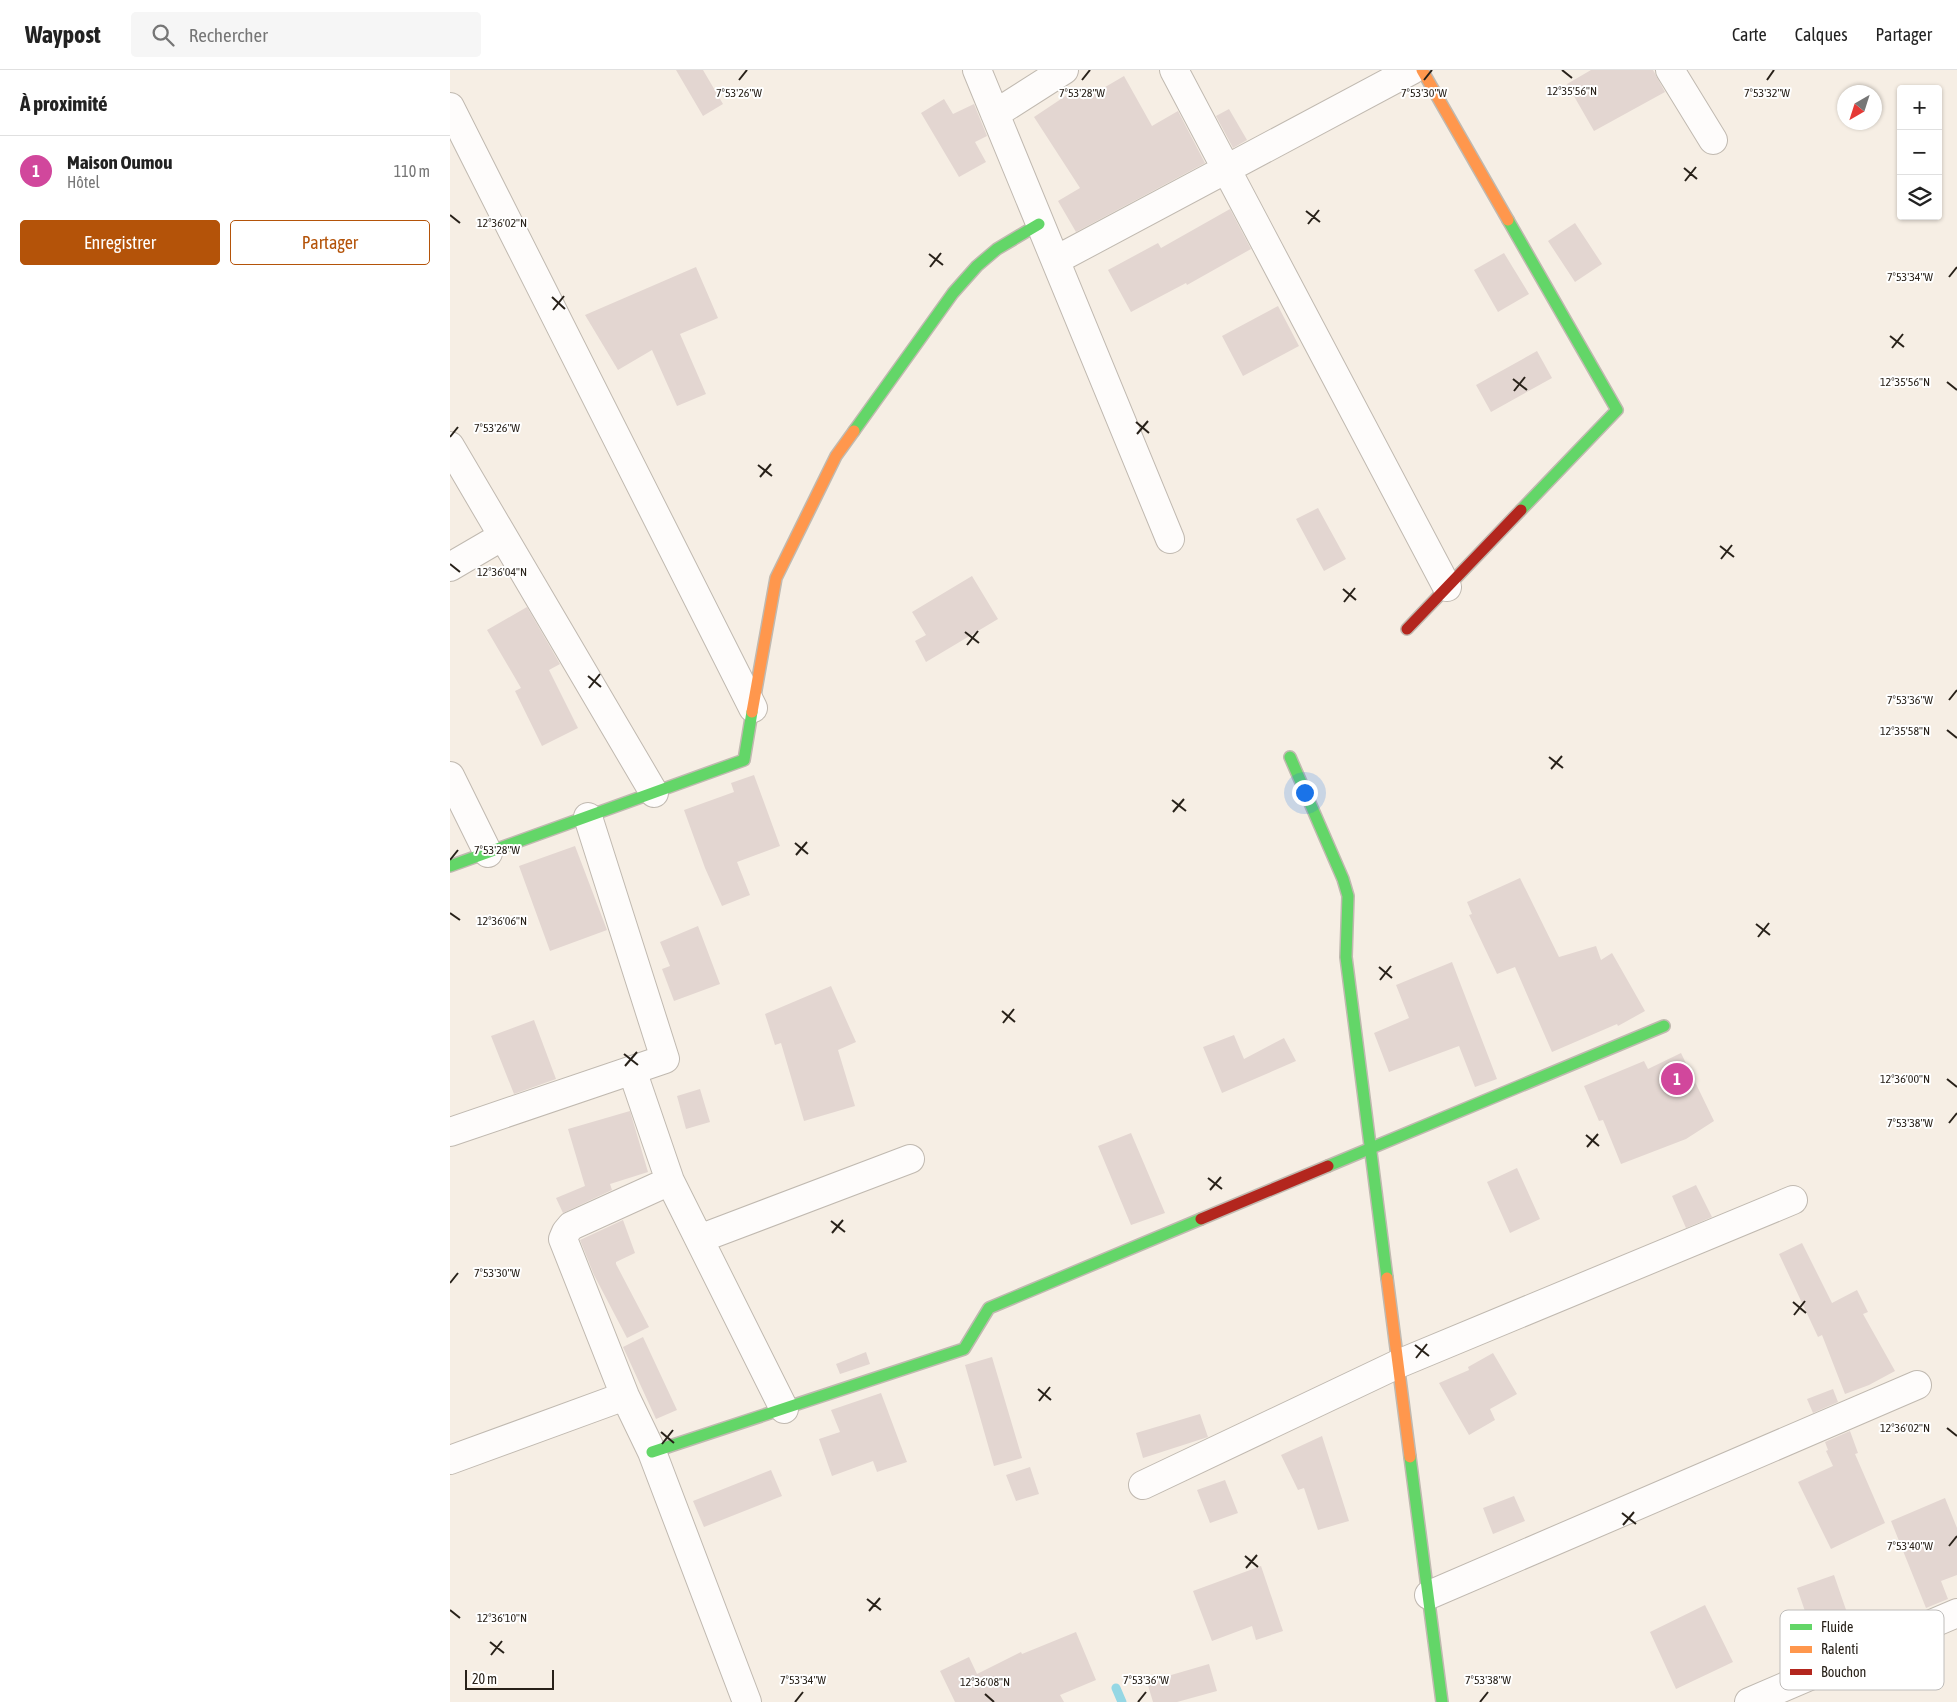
<!DOCTYPE html>
<html lang="fr">
<meta charset="utf-8">
<style>
:root{--surface:#fff;--page:#f6f6f6;--text:#222;--muted:#767676;--line:#e0e0e0;--accent:#b45309}
body{margin:0;font-family:"Asap Condensed",sans-serif;background:var(--page);color:var(--text)}
.controls{position:absolute;right:15px;top:15px;display:grid;overflow:hidden;border-radius:5px;box-shadow:0 1px 4px #0004}
.controls button{width:45px;height:45px;display:grid;place-items:center;padding:0;border:0;border-bottom:1px solid var(--line);background:var(--surface);color:var(--text);font:25px sans-serif}
.compass{position:absolute;left:1387px;top:15px;width:45px;height:45px;border-radius:50%;background:var(--surface);box-shadow:0 1px 4px #0004;rotate:219deg}
.scale{position:absolute;left:15px;bottom:12px;width:89px;box-sizing:border-box;padding-left:5px;border:2px solid #282119;border-top:0;font-size:14px;line-height:18px;white-space:nowrap;color:#282119;-webkit-text-stroke:4px #fff;paint-order:stroke}
.you{position:absolute;left:854px;top:722px;width:18px;height:18px;margin:-12px;border:4px solid #fff;border-radius:50%;background:#1a73e8;box-shadow:0 0 0 8px #1a73e833}
.badge{display:grid;place-items:center;width:32px;height:32px;border-radius:50%;background:var(--accent);color:#fff;font-size:16px;font-weight:700}
.pin{position:absolute;translate:-50% -50%;border:2px solid #fff;box-shadow:0 1px 5px #0006}
.list{margin:0;padding:0;list-style:none}
h2{display:flex;justify-content:space-between;align-items:center;height:65px;margin:0;padding:0 20px;font-size:21px}
h2 small{font-size:16px;font-weight:400;color:var(--muted)}
.list li{display:grid;grid-template-columns:32px 1fr auto;gap:15px;align-items:center;box-sizing:border-box;height:70px;padding:0 20px;border-top:1px solid var(--line)}
.list b{display:block;font-size:19px;white-space:nowrap}
.list p{margin:0;font-size:16px;white-space:nowrap;color:var(--muted)}
.list em{font-size:16px;font-style:normal;color:var(--muted)}
.actions{display:flex;gap:10px;padding:15px 20px}
.actions a{flex:1;padding:11px 0;border:1px solid var(--accent);border-radius:5px;text-align:center;font-size:18px;color:var(--accent)}
.actions .main{background:var(--accent);color:#fff}
.icon{flex:none;width:28px;height:28px;fill:none;stroke:currentColor;stroke-width:2;stroke-linecap:round;stroke-linejoin:round}
.map{position:relative;flex:none;width:1507px;height:1632px;overflow:hidden}
header{display:flex;align-items:center;gap:30px;box-sizing:border-box;height:70px;padding:0 25px;background:var(--surface);border-bottom:1px solid var(--line)}
header strong{font-size:24px}
nav{display:flex;gap:28px;margin-inline-start:auto;font-size:18px}
.search{width:350px;height:45px;background:var(--page);display:flex;align-items:center;gap:12px;box-sizing:border-box;padding:0 18px;border-radius:5px;color:var(--muted);font-size:19px}
main{display:flex}
aside{flex:1;background:var(--surface)}
.map>svg:first-child{display:block}
.lines{fill:none;stroke-linecap:round;stroke-linejoin:round}
.stream{stroke:#95d7e4;stroke-width:9}
.building{fill:#e3d6d1}
.street-casing{stroke:#c0b9b0;stroke-width:30}
.fast-casing{stroke:#c0b9b0;stroke-width:14}
.slow-casing{stroke:#c0b9b0;stroke-width:14}
.jam-casing{stroke:#c0b9b0;stroke-width:14}
.street{stroke:#fefcfb;stroke-width:28}
.fast{stroke:#63d668;stroke-width:11}
.slow{stroke:#ff974d;stroke-width:11}
.jam{stroke:#b3261e;stroke-width:11}
.ticks{fill:none;stroke:#282119;stroke-width:2}
.key{fill:#fff;stroke:#bebcba;stroke-width:1}
.key-label{font-size:14px;fill:#282119}
.ticks-label{font-size:12px;text-anchor:middle;fill:#282119;stroke:#fff;stroke-width:4;stroke-linejoin:round;paint-order:stroke}
</style>
<header>
<strong>Waypost</strong>
<div class="search"><svg class="icon" aria-label="search" viewBox="0 0 24 24"><circle cx="10" cy="10" r="6"/><path d="M15 15l6 6"/></svg>Rechercher</div>
<nav><a>Carte</a><a>Calques</a><a>Partager</a></nav>
</header>
<main>
<aside>
<h2>À proximité<small></small></h2>
<ul class="list">
<li><span class="badge" style="background:#d1479c">1</span><div><b>Maison Oumou</b><p>Hôtel</p></div><em>110 m</em></li>
</ul>
<div class="actions"><a class="main">Enregistrer</a><a>Partager</a></div>
</aside>
<div class="map">
<svg width="1507" height="1632" viewBox="0 0 1507 1632">
<rect width="100%" height="100%" fill="#f6eee4"/>
<g class="lines">
<!-- stream -->
<path class="stream" d="M 666,1618 L 672,1632"/>
</g>
<!-- building -->
<path class="building" d="M 226,0 L 253,0 L 273,34 L 253,46 Z
M 1141,0 L 1203,0 L 1215,22 L 1144,61 L 1117,14 Z
M 674,6 L 702,56 L 728,41 L 755,93 L 626,162 L 608,131 L 630,118 L 584,47 L 626,19 L 633,30 Z
M 494,29 L 503,44 L 524,34 L 537,66 L 525,72 L 536,92 L 509,107 L 471,43 Z
M 779,39 L 797,70 L 783,78 L 766,46 Z
M 780,139 L 801,179 L 737,215 L 736,213 L 681,242 L 658,200 L 708,173 L 711,178 Z
M 1125,153 L 1152,194 L 1125,212 L 1098,171 Z
M 1054,183 L 1079,224 L 1048,242 L 1024,200 Z
M 246,197 L 268,248 L 230,264 L 256,324 L 227,336 L 202,280 L 168,300 L 135,245 Z
M 828,236 L 849,276 L 793,306 L 772,266 Z
M 1087,281 L 1102,308 L 1041,342 L 1026,315 Z
M 868,438 L 896,489 L 874,501 L 846,449 Z
M 522,506 L 548,549 L 476,592 L 465,571 L 476,565 L 462,542 Z
M 77,537 L 110,594 L 99,600 L 128,658 L 92,676 L 65,621 L 71,618 L 37,560 Z
M 304,705 L 330,776 L 287,792 L 300,825 L 272,836 L 255,798 L 234,740 L 284,722 L 281,713 Z
M 125,776 L 157,860 L 100,881 L 69,796 Z
M 1070,808 L 1109,887 L 1146,876 L 1151,890 L 1162,883 L 1195,941 L 1168,956 L 1167,954 L 1102,982 L 1065,897 L 1047,904 L 1019,845 L 1022,844 L 1017,832 Z
M 248,856 L 270,914 L 224,931 L 212,899 L 220,896 L 210,872 Z
M 1002,892 L 1047,1009 L 1025,1017 L 1009,976 L 939,1002 L 924,963 L 959,948 L 946,915 Z
M 381,916 L 406,972 L 388,980 L 405,1036 L 354,1051 L 331,973 L 325,975 L 315,944 Z
M 84,950 L 106,1009 L 64,1024 L 41,966 Z
M 784,965 L 794,989 L 834,968 L 846,991 L 772,1023 L 753,977 Z
M 1231,983 L 1264,1051 L 1236,1069 L 1171,1094 L 1153,1050 L 1149,1051 L 1134,1016 L 1194,991 L 1198,999 Z
M 250,1019 L 260,1052 L 236,1059 L 227,1026 Z
M 180,1041 L 198,1102 L 160,1114 L 162,1120 L 113,1143 L 106,1128 L 135,1116 L 118,1059 Z
M 681,1063 L 715,1143 L 681,1155 L 648,1076 Z
M 1067,1098 L 1090,1149 L 1060,1163 L 1037,1112 Z
M 1246,1115 L 1262,1147 L 1236,1158 L 1222,1126 Z
M 173,1150 L 185,1183 L 166,1192 L 166,1194 L 199,1257 L 177,1268 L 144,1205 L 130,1170 Z
M 1352,1173 L 1382,1233 L 1407,1220 L 1418,1242 L 1413,1244 L 1445,1301 L 1419,1315 L 1395,1324 L 1372,1265 L 1368,1267 L 1329,1184 Z
M 193,1267 L 227,1340 L 206,1349 L 173,1277 Z
M 416,1282 L 420,1294 L 390,1304 L 386,1294 Z
M 1043,1283 L 1067,1324 L 1040,1339 L 1045,1350 L 1019,1365 L 989,1313 L 1019,1300 L 1018,1297 Z
M 542,1287 L 572,1388 L 544,1396 L 515,1295 Z
M 1383,1319 L 1388,1332 L 1363,1343 L 1357,1329 Z
M 431,1323 L 457,1392 L 427,1402 L 423,1391 L 382,1406 L 369,1369 L 390,1362 L 381,1340 Z
M 750,1344 L 758,1367 L 693,1388 L 686,1363 Z
M 1400,1361 L 1408,1383 L 1405,1384 L 1435,1453 L 1381,1479 L 1348,1412 L 1383,1396 L 1376,1381 L 1378,1380 L 1375,1372 Z
M 872,1366 L 899,1451 L 868,1460 L 854,1418 L 848,1420 L 831,1385 Z
M 580,1397 L 589,1424 L 566,1431 L 556,1405 Z
M 321,1400 L 332,1426 L 254,1457 L 243,1431 Z
M 775,1410 L 788,1443 L 760,1453 L 747,1420 Z
M 1064,1426 L 1075,1451 L 1043,1464 L 1033,1438 Z
M 1495,1428 L 1507,1458 L 1507,1505 L 1491,1511 L 1498,1529 L 1476,1538 L 1441,1451 Z
M 811,1496 L 833,1561 L 806,1570 L 802,1556 L 762,1571 L 743,1521 Z
M 1384,1505 L 1404,1563 L 1367,1576 L 1347,1518 Z
M 1255,1535 L 1283,1592 L 1226,1619 L 1200,1562 Z
M 626,1562 L 646,1610 L 610,1625 L 614,1632 L 505,1632 L 490,1601 L 519,1587 L 527,1604 L 571,1582 L 572,1584 Z
M 759,1594 L 767,1621 L 727,1632 L 703,1632 L 697,1612 Z"/>
<g class="lines">
<defs>
<path id="street" d="M 527,0 L 720,469
M 724,0 L 997,517
M 1220,0 L 1263,70
M 0,37 L 303,638
M 545,44 L 614,0
M 606,190 L 962,0
M 0,376 L 204,723
M 0,497 L 53,466
M 0,706 L 38,783
M 182,1000 L 220,1111 L 334,1339
M 0,1062 L 215,989 L 138,747
M 220,1111 L 121,1156 L 116,1162 L 113,1169 L 175,1326 L 202,1382 L 297,1632
M 249,1169 L 460,1089
M 0,1390 L 175,1326
M 693,1415 L 948,1294 L 1343,1130
M 979,1525 L 1467,1315
M 1299,1632 L 1507,1543"/>
<path id="fast" d="M 1058,150 L 1167,340 L 1071,440
M 404,361 L 503,223 L 527,196 L 547,179 L 589,154
M 840,687 L 893,809 L 898,826 L 896,887 L 937,1208
M 0,796 L 294,690 L 302,642
M 878,1096 L 1214,956
M 202,1382 L 514,1279 L 539,1238 L 751,1149
M 960,1387 L 992,1632"/>
<path id="slow" d="M 972,0 L 1058,150
M 302,642 L 326,508 L 386,386 L 404,361
M 937,1208 L 960,1387"/>
<path id="jam" d="M 957,559 L 1071,440
M 751,1149 L 878,1096"/>
</defs>
<!-- street casing -->
<use href="#street" class="street-casing"/>
<!-- fast casing -->
<use href="#fast" class="fast-casing"/>
<!-- slow casing -->
<use href="#slow" class="slow-casing"/>
<!-- jam casing -->
<use href="#jam" class="jam-casing"/>
<!-- street -->
<use href="#street" class="street"/>
<!-- fast -->
<use href="#fast" class="fast"/>
<!-- slow -->
<use href="#slow" class="slow"/>
<!-- jam -->
<use href="#jam" class="jam"/>
</g>
<!-- ticks -->
<path class="ticks" d="M 1112,0 L 1122,8M 289,10 L 297,0M 632,10 L 640,0M 974,10 L 982,0M 1317,10 L 1324,0M 1234,98 L 1247,109M 1235,111 L 1246,97M 856,141 L 870,152M 0,145 L 10,153M 858,154 L 869,140M 479,184 L 493,195M 480,197 L 491,183M 1499,207 L 1507,197M 102,227 L 115,239M 103,240 L 114,226M 1440,266 L 1454,277M 1442,278 L 1453,264M 1063,309 L 1077,320M 1497,312 L 1507,320M 1064,321 L 1075,307M 686,352 L 699,363M 687,364 L 698,351M 0,367 L 8,357M 308,395 L 322,406M 310,407 L 321,394M 1270,476 L 1284,487M 1271,489 L 1282,475M 0,494 L 10,502M 893,519 L 906,530M 894,532 L 905,518M 515,562 L 529,573M 517,575 L 528,561M 138,606 L 151,617M 139,618 L 150,604M 1499,630 L 1507,620M 1497,660 L 1507,668M 1099,687 L 1113,698M 1101,699 L 1112,686M 722,730 L 736,741M 723,742 L 734,729M 345,773 L 358,784M 346,785 L 357,772M 0,790 L 8,780M 0,843 L 10,850M 1306,854 L 1320,865M 1308,867 L 1319,853M 929,897 L 942,908M 930,910 L 941,896M 552,941 L 565,952M 553,953 L 564,939M 174,984 L 188,995M 175,996 L 187,982M 1497,1009 L 1507,1017M 1499,1053 L 1507,1043M 1136,1065 L 1149,1076M 1137,1077 L 1148,1064M 758,1108 L 772,1119M 760,1120 L 771,1107M 381,1151 L 395,1162M 382,1163 L 393,1150M 0,1213 L 8,1203M 1343,1232 L 1356,1243M 1344,1245 L 1355,1231M 965,1275 L 979,1286M 966,1288 L 977,1274M 588,1319 L 601,1330M 589,1331 L 600,1317M 1497,1358 L 1507,1366M 211,1362 L 224,1373M 212,1374 L 223,1360M 1172,1443 L 1186,1454M 1173,1455 L 1184,1442M 1499,1476 L 1507,1466M 795,1486 L 808,1497M 796,1498 L 807,1485M 417,1529 L 431,1540M 0,1540 L 10,1548M 419,1541 L 430,1528M 40,1572 L 54,1583M 41,1585 L 52,1571M 535,1624 L 544,1632M 345,1632 L 353,1622M 688,1632 L 696,1622M 1030,1632 L 1038,1622"/>
<!-- legend -->
<rect x="1330" y="1540" width="164" height="80" rx="8" class="key"/>
<rect x="1340" y="1554" width="22" height="6" fill="#63d668"/>
<rect x="1340" y="1576" width="22" height="7" fill="#ff974d"/>
<rect x="1340" y="1599" width="22" height="6" fill="#b3261e"/>
<g class="key-label">
<text x="1371" y="1562">Fluide</text>
<text x="1371" y="1584">Ralenti</text>
<text x="1371" y="1607">Bouchon</text>
</g>
<g class="ticks-label">
<text x="1122" y="25">12°35'56"N</text>
<text x="289" y="27">7°53'26"W</text>
<text x="632" y="27">7°53'28"W</text>
<text x="974" y="27">7°53'30"W</text>
<text x="1317" y="27">7°53'32"W</text>
<text x="52" y="157">12°36'02"N</text>
<text x="1460" y="211">7°53'34"W</text>
<text x="1455" y="316">12°35'56"N</text>
<text x="47" y="362">7°53'26"W</text>
<text x="52" y="506">12°36'04"N</text>
<text x="1460" y="634">7°53'36"W</text>
<text x="1455" y="665">12°35'58"N</text>
<text x="47" y="784">7°53'28"W</text>
<text x="52" y="855">12°36'06"N</text>
<text x="1455" y="1013">12°36'00"N</text>
<text x="1460" y="1057">7°53'38"W</text>
<text x="47" y="1207">7°53'30"W</text>
<text x="1455" y="1362">12°36'02"N</text>
<text x="1460" y="1480">7°53'40"W</text>
<text x="52" y="1552">12°36'10"N</text>
<text x="353" y="1614">7°53'34"W</text>
<text x="696" y="1614">7°53'36"W</text>
<text x="1038" y="1614">7°53'38"W</text>
<text x="535" y="1616">12°36'08"N</text>
</g>
</svg>
<div class="controls">
<button>+</button>
<button>−</button>
<button><svg class="icon" aria-label="layers" viewBox="0 0 24 24"><path d="M12 4l9 5-9 5-9-5zM3 14l9 5 9-5"/></svg></button>
</div>
<svg class="compass" viewBox="-18 -18 36 36"><path d="M0-13l5 13h-10z" fill="#e53935"/><path d="M0 13l5-13h-10z" fill="#767676"/></svg>
<div class="scale">20 m</div>
<div class="you"></div>
<div class="pin badge" style="left:1227px;top:1009px;background:#d1479c">1</div>
</div>
</main>
